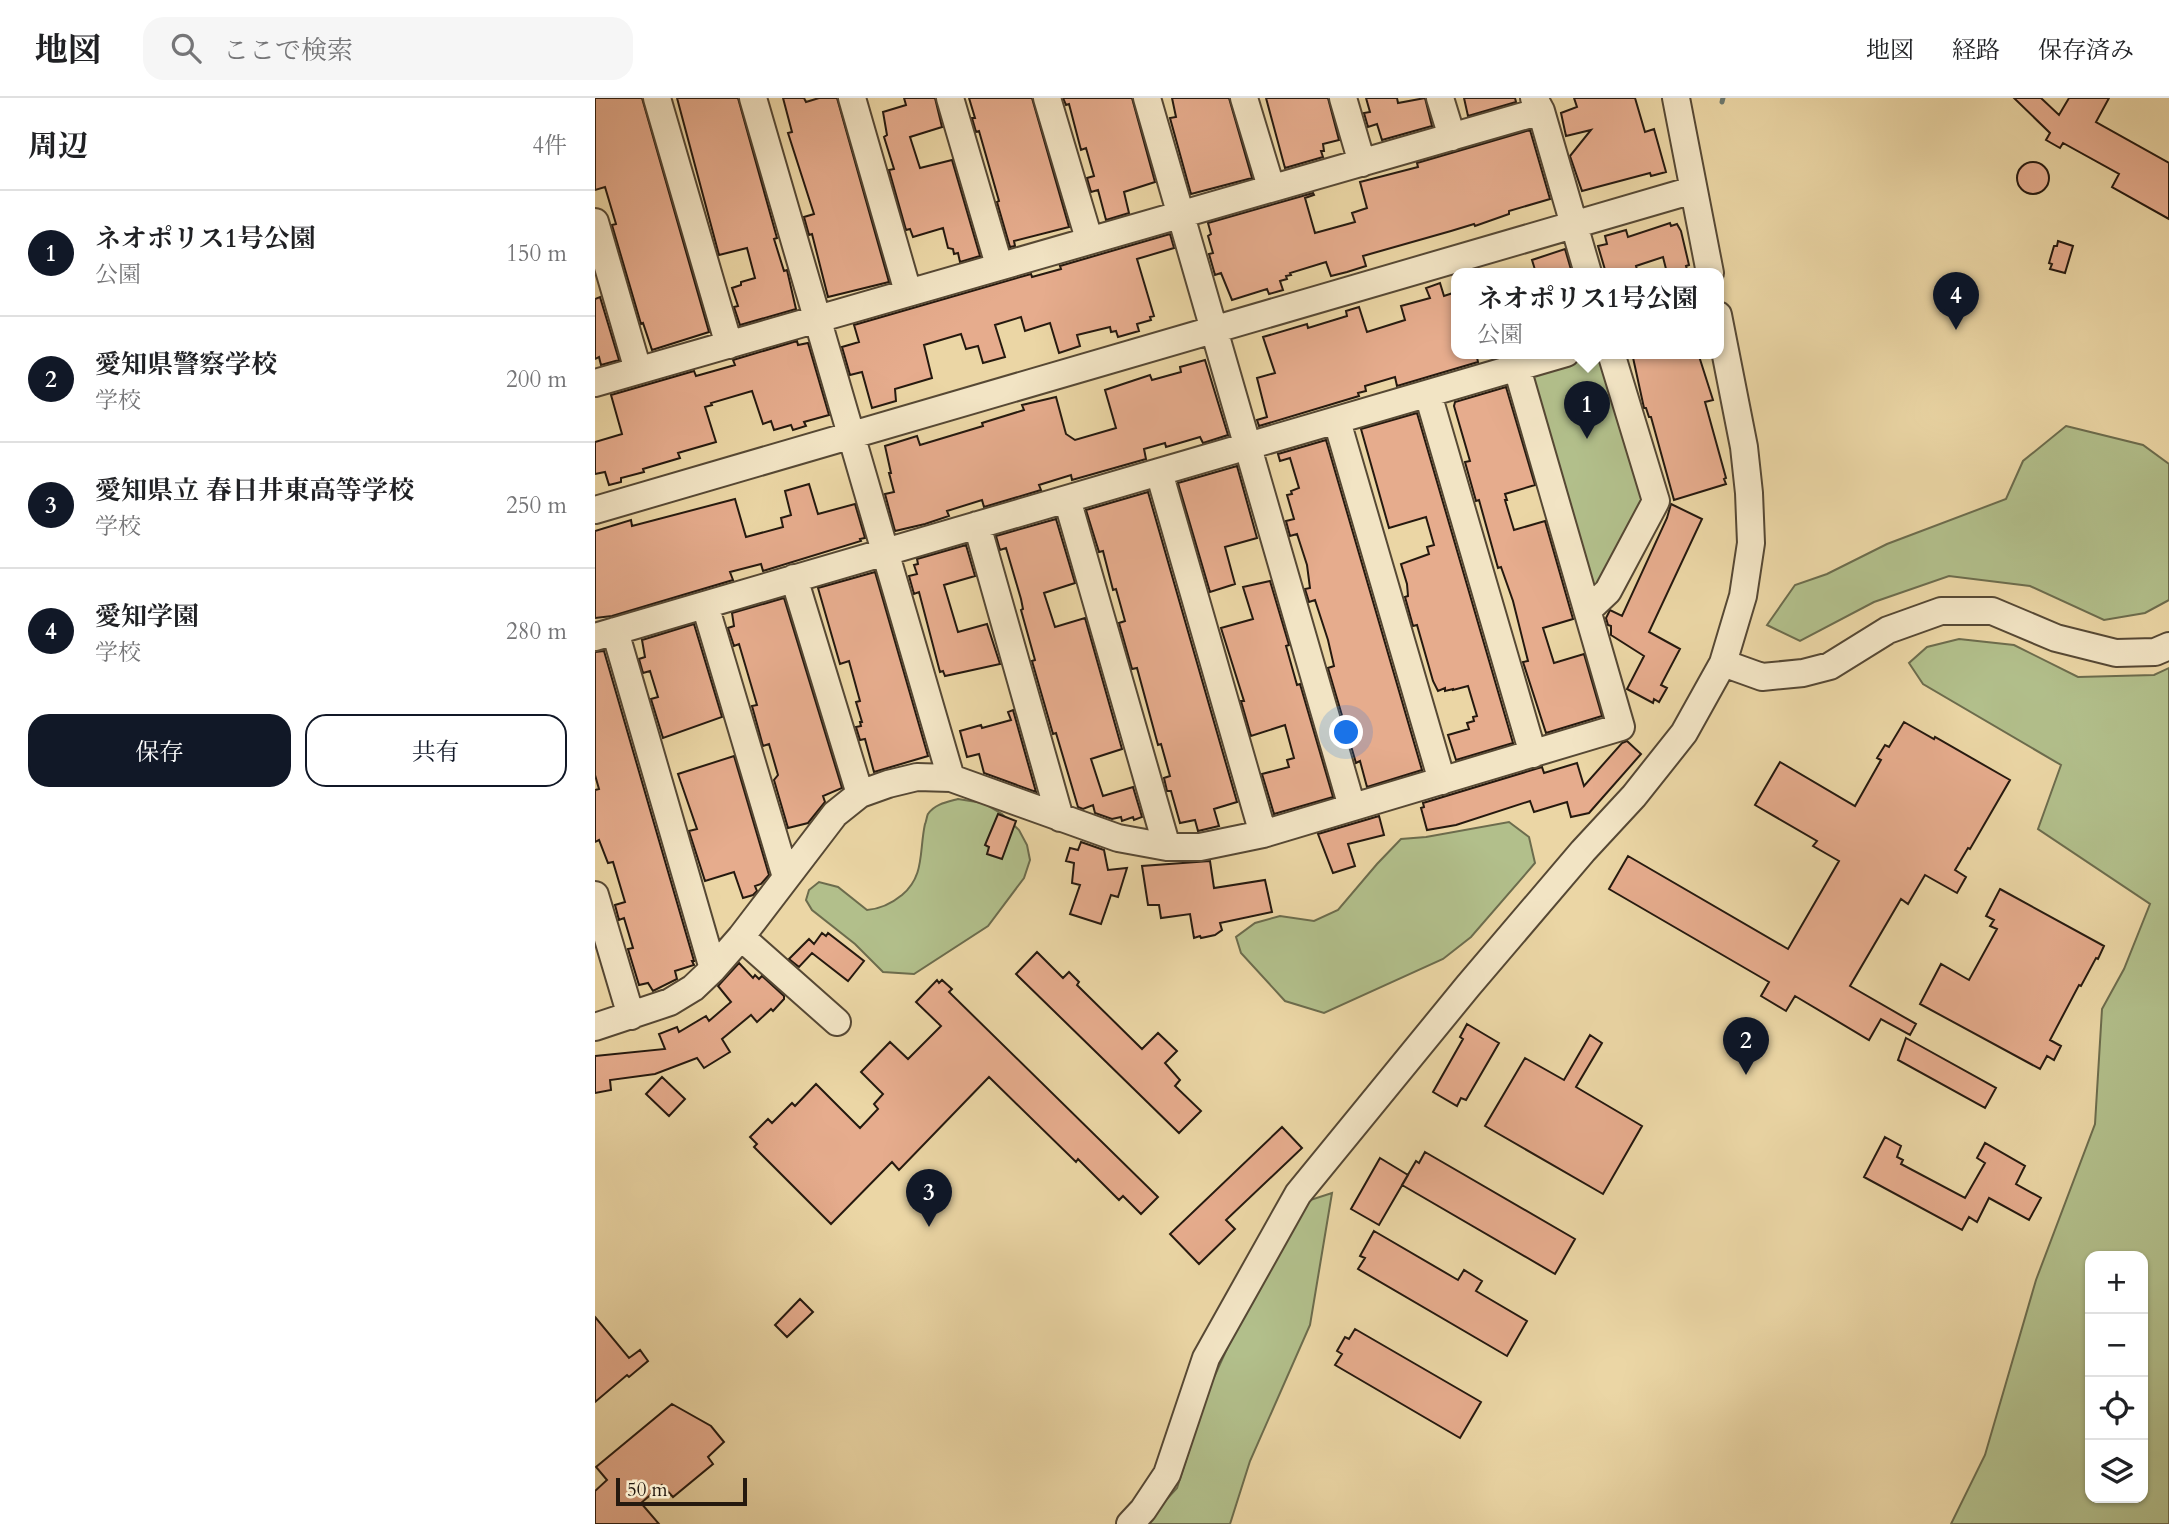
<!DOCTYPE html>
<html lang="ja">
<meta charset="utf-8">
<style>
:root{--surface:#fff;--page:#f6f6f6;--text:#202124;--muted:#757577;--line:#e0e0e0;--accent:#111827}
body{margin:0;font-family:Cardo,"Noto Serif JP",serif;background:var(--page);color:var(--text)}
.controls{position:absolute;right:21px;bottom:21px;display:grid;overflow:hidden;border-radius:14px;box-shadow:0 2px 5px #0004}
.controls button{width:63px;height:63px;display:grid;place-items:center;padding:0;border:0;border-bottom:2px solid var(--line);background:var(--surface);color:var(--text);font:35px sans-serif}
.scale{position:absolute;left:21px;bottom:18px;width:131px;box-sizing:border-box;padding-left:7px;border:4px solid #25190f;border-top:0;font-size:19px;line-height:24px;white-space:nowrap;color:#25190f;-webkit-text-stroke:5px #f2e4c4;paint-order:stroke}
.you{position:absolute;left:752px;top:635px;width:24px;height:24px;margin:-18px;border:5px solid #fff;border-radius:50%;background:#1a73e8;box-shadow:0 0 0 10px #1a73e833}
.badge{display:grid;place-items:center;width:46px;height:46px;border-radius:50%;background:var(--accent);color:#fff;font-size:23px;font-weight:700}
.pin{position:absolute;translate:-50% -58px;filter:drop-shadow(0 2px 4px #0008)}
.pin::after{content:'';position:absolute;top:37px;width:24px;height:21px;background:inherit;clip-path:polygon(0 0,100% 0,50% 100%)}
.popup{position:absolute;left:856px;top:170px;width:273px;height:91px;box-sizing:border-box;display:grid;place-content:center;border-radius:14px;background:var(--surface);filter:drop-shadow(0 2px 5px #0005);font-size:23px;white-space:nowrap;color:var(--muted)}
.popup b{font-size:26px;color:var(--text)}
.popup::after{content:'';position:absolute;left:50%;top:100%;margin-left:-14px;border:14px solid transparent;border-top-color:var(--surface)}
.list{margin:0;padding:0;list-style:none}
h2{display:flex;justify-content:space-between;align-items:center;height:91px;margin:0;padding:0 28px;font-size:30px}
h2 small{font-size:23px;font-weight:400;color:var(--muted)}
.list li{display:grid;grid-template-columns:46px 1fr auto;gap:21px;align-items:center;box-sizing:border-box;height:126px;padding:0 28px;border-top:2px solid var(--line)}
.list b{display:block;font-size:26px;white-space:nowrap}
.list p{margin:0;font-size:23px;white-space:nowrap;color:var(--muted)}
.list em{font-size:23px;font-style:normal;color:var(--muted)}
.actions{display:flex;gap:14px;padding:21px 28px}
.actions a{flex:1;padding:16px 0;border:2px solid var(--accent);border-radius:21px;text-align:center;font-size:24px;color:var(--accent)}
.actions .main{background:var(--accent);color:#fff}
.icon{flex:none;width:38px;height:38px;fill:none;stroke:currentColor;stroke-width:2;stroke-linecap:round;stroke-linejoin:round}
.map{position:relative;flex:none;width:1574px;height:1426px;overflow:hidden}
header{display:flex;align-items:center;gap:42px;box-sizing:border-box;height:98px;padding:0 35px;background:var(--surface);border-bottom:2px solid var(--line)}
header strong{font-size:33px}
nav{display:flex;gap:38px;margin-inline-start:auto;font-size:24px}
.search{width:490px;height:63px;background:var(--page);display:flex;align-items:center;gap:18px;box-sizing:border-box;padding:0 24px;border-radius:21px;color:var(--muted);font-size:26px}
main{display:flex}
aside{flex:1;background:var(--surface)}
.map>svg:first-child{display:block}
.green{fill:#b2bf8b;stroke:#6c6c4d;stroke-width:2;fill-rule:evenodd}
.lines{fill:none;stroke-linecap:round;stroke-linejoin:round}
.stream{stroke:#6b786f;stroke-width:5}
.building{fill:#e6ac8d;stroke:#25190f;stroke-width:2}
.minor-casing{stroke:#564834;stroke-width:30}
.minor{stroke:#f2e4c4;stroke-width:26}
</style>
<header>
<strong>地図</strong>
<div class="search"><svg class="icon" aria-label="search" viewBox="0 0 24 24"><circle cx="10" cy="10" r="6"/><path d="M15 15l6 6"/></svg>ここで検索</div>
<nav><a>地図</a><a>経路</a><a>保存済み</a></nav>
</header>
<main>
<aside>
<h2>周辺<small>4件</small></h2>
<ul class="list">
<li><span class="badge">1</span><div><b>ネオポリス1号公園</b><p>公園</p></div><em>150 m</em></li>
<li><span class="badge">2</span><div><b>愛知県警察学校</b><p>学校</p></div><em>200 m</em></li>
<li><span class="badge">3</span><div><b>愛知県立 春日井東高等学校</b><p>学校</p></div><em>250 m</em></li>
<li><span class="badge">4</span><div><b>愛知学園</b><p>学校</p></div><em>280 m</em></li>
</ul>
<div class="actions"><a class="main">保存</a><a>共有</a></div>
</aside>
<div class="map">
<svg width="1574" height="1426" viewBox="0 0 1574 1426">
<rect width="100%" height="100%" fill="#ebd6a5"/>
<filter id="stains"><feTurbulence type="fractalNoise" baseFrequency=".00286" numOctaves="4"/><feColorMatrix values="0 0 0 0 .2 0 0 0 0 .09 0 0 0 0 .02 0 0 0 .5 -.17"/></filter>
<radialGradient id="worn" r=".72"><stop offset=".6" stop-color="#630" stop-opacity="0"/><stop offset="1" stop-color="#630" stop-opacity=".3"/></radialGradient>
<!-- green -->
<path class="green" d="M 997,255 L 1009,259 L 1049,400 L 1009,486 L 994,487 L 934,282 L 938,274 Z
M 1471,328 L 1548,347 L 1574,366 L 1574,502 L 1550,515 L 1509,522 L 1435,488 L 1354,478 L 1279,504 L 1205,543 L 1172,527 L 1200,487 L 1232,476 L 1292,446 L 1411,401 L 1428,363 Z
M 1364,541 L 1419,547 L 1483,579 L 1559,577 L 1574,570 L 1574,1426 L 1356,1426 L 1390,1357 L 1441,1182 L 1500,1026 L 1507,911 L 1529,871 L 1555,806 L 1443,731 L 1466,667 L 1328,586 L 1314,565 L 1332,549 ZM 1495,1158 L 1548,1158 L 1548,1400 L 1495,1400 Z
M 363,701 L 388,705 L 407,716 L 424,732 L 432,747 L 435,762 L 429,780 L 393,828 L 319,876 L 288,874 L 260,846 L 217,812 L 211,802 L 214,792 L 224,784 L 243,789 L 272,812 C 285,811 296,806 307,797 C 330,778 324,753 330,726 C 331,725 332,717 333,716 C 340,706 352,704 363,701 Z
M 914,724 L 934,739 L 940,765 L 876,839 L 848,861 L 729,915 L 690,903 L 646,855 L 641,839 L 660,825 L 685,818 L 719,823 L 743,812 L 782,766 L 806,741 L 831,739 Z
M 737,1095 L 715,1227 L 655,1363 L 635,1426 L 549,1426 L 582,1390 L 615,1288 L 645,1222 L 709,1104 Z"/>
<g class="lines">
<!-- stream -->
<path class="stream" d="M 1127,4 L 1128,0"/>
</g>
<!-- building -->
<path class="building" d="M 0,0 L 47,0 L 114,234 L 57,252 L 48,225 L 46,226 L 17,127 L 21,126 L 10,89 L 0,92 Z
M 82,0 L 143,0 L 182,140 L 179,141 L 189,173 L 192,172 L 201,211 L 145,227 L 139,209 L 143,208 L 137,190 L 146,187 L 146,184 L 160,180 L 152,150 L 124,157 Z
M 188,0 L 209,0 L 211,4 L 224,0 L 242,0 L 294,184 L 233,199 L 217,136 L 214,137 L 209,119 L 219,116 L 193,35 L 197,34 Z
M 309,0 L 340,0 L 347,29 L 315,39 L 325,70 L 357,62 L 385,158 L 365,164 L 363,155 L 359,156 L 358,151 L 353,150 L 348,130 L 318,139 L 315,131 L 311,132 L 294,72 L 299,71 L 289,39 L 292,37 L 288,14 L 311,7 Z
M 374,0 L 437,0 L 474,129 L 419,143 L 420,148 L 415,149 L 402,104 L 404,103 L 384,33 L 381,34 L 377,20 L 380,20 Z
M 468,0 L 537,0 L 560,84 L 529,94 L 534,115 L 511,122 L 503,92 L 496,94 L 492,80 L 499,78 L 491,50 L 486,52 L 474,6 L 471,7 Z
M 577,0 L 634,0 L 657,80 L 596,96 L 575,20 L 581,19 Z
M 671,0 L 733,0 L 744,42 L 728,46 L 729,53 L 726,53 L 728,59 L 690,70 Z
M 771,0 L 802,0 L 803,5 L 830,0 L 837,28 L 787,42 L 782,26 L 773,29 L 769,15 L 775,14 Z
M 869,0 L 920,0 L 921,4 L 873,18 Z
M 979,0 L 1040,0 L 1050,34 L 1059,31 L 1071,74 L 1056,78 L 1055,75 L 987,93 L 975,58 L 996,32 L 971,38 L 966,15 L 982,9 Z
M 1419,0 L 1446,0 L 1464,17 L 1474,0 L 1514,0 L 1501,24 L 1574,65 L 1574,121 L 1517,89 L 1524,76 L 1468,45 L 1465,50 L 1451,42 L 1455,35 Z
M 935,32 L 955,101 L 914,113 L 914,116 L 880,128 L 879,126 L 856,133 L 768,158 L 771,168 L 752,174 L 736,178 L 731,164 L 695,175 L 696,177 L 691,178 L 692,181 L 685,183 L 688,192 L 674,196 L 672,191 L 637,202 L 626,175 L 620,177 L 614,156 L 618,155 L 613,138 L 616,136 L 613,125 L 718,95 L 719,97 L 710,100 L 720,135 L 760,124 L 757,115 L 772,110 L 765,84 L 823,69 L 822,65 Z
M1422 80a16 16 0 1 1 32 0a16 16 0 1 1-32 0Z
M 1075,125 L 1076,128 L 1082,126 L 1086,133 L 1094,167 L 1091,168 L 1093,175 L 1072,175 L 1068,159 L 1041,168 L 1043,175 L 1011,175 L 1003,148 L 1012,146 L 1010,138 L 1031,132 L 1033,139 Z
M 575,136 L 579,150 L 542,161 L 559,218 L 555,219 L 556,222 L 542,226 L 544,233 L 523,239 L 521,233 L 516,234 L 515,229 L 482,237 L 485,248 L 464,255 L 455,225 L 430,233 L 426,219 L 400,227 L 410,259 L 388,265 L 383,248 L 371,251 L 366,236 L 329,247 L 337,280 L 300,291 L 301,303 L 277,310 L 267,274 L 255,277 L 247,249 L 264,244 L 259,227 L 436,176 L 437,179 L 466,171 L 465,168 Z
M 1463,143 L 1478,148 L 1470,175 L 1455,171 L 1457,166 L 1454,165 L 1459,148 L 1462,148 Z
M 970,151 L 977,175 L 941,175 L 937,162 Z
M 845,185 L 849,198 L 861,194 L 861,255 L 881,255 L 883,264 L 802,288 L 800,279 L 770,288 L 771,293 L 763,295 L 764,298 L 664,328 L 662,322 L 672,319 L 662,280 L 680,275 L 668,239 L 712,226 L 713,230 L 752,218 L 751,213 L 764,209 L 772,234 L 810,222 L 806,208 L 835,200 L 831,190 Z
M 5,199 L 24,262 L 6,267 L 4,259 L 0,261 L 0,201 Z
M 202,243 L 203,247 L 213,245 L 234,317 L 209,324 L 211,328 L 198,332 L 196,327 L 179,332 L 176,323 L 168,326 L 157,293 L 116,305 L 117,307 L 110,309 L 121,344 L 83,355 L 85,360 L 48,371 L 49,374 L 26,380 L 26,384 L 14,387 L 10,374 L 0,376 L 0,344 L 27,336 L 16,297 L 99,273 L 101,278 L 140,267 L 138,262 Z
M 1037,255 L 1103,255 L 1118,302 L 1110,304 L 1131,380 L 1129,381 L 1131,386 L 1079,402 L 1056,319 L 1054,319 L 1051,310 L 1049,310 Z
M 610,262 L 633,337 L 608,345 L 605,339 L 571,349 L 570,345 L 549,351 L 551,361 L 477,382 L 476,377 L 444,387 L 446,392 L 389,409 L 387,402 L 352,413 L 354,418 L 330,426 L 300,433 L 290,396 L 299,394 L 294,375 L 296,375 L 290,348 L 322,338 L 325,347 L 388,328 L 387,325 L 429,312 L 427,307 L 461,299 L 471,336 L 480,342 L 521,330 L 510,292 L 555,277 L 557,282 L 586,274 L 585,269 Z
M 911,289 L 940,387 L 910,396 L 912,402 L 910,402 L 919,432 L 950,423 L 978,521 L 948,530 L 959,565 L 989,556 L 1007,618 L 951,635 L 928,564 L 933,563 L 918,503 L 906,469 L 903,470 L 884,402 L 881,403 L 870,364 L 875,363 L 859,308 L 860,304 Z
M 822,315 L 918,645 L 861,662 L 853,637 L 874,631 L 872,625 L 879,623 L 878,619 L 882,618 L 873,588 L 858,592 L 858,591 L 850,593 L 850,590 L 843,593 L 838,583 L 822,527 L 818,528 L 810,499 L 813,498 L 812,486 L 806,466 L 834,456 L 832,449 L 839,447 L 831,419 L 794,430 L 766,331 Z
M 731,342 L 827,672 L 772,689 L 765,663 L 761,665 L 733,570 L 739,568 L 733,542 L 720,502 L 714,504 L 710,491 L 715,490 L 712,467 L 702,436 L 695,438 L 691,423 L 699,421 L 692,397 L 697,396 L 696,393 L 704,390 L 695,360 L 685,363 L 683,356 Z
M 642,368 L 662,440 L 630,449 L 640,486 L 615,494 L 583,385 Z
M 214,386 L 223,416 L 260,406 L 270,440 L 265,441 L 266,443 L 168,473 L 166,466 L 135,474 L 138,482 L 17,518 L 0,520 L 0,433 L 36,422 L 37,428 L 140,401 L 151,439 L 188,429 L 186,420 L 196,417 L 190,393 Z
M 553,394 L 642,704 L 619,711 L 624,728 L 603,733 L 600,722 L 585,725 L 576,693 L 572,693 L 569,680 L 575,678 L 566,646 L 563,647 L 542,570 L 537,571 L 524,525 L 530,523 L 521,491 L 518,492 L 508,453 L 504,454 L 491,412 Z
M 1076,406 L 1107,421 L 1054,534 L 1085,551 L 1066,587 L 1072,590 L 1064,604 L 1059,601 L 1058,605 L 1032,591 L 1049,558 L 1016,537 L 1016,528 L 1013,527 L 1011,520 L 1015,512 L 1027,518 L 1072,420 Z
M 461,421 L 480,485 L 449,495 L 460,529 L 490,520 L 527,651 L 496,661 L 508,698 L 538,689 L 547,719 L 539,722 L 538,719 L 527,723 L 526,719 L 517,721 L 500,715 L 498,707 L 488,711 L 483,709 L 461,635 L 458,636 L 437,563 L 440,562 L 426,512 L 428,511 L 426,501 L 411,450 L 405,452 L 401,438 Z
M 371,447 L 380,478 L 349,487 L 363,534 L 392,526 L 405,566 L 350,578 L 348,573 L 345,574 L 324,494 L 319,496 L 314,478 L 322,476 L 319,467 L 323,466 L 322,461 Z
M 280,474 L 333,658 L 279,674 L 270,641 L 265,642 L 261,629 L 266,628 L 265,624 L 267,624 L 261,604 L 265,603 L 254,563 L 245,566 L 223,490 Z
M 675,483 L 694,547 L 691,548 L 702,587 L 705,586 L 738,699 L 679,716 L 667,676 L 694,669 L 692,662 L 699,660 L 690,627 L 656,638 L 646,603 L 649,603 L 626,530 L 658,521 L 648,489 Z
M 189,500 L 247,690 L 228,698 L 230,704 L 213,725 L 193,730 L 179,682 L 183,677 L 174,646 L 168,648 L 157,608 L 162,607 L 144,546 L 139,548 L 133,530 L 139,528 L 137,515 Z
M 99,526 L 127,619 L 68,640 L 56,601 L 63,599 L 55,573 L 48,575 L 44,561 L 50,559 L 47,542 Z
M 9,553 L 99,863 L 97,863 L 99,867 L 80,873 L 82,881 L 58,893 L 53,885 L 44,887 L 33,851 L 38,850 L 29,820 L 24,822 L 20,807 L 30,804 L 18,764 L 13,765 L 4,742 L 0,744 L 0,692 L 4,691 L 0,677 L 0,554 Z
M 418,612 L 441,694 L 389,675 L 384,656 L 372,659 L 365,633 L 386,627 L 387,630 L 416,622 L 413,614 Z
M 1309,624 L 1339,641 L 1340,639 L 1415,682 L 1375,751 L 1373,750 L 1360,772 L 1371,779 L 1362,795 L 1330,777 L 1313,806 L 1306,801 L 1255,888 L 1321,926 L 1315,937 L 1286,921 L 1274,942 L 1200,898 L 1191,913 L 1166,898 L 1174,884 L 1014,791 L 1033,758 L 1193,851 L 1244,763 L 1218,748 L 1222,743 L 1160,707 L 1185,664 L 1260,708 L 1286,662 L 1282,660 L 1290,647 L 1294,649 Z
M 1032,643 L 1046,656 L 994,715 L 976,719 L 972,704 L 939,714 L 935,703 L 861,727 L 832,732 L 826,710 L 829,709 L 828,705 L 947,669 L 949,675 L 982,665 L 989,688 L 1027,645 Z
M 139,658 L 174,777 L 166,786 L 160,788 L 162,793 L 158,797 L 148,800 L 139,774 L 110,783 L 94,733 L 102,731 L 83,676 Z
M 403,716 L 421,723 L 407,761 L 392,756 L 394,749 L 390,747 Z
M 784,718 L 789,737 L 753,746 L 760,768 L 738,775 L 723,736 Z
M 486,744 L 509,752 L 513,772 L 532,770 L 523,799 L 516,797 L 506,826 L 475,816 L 485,787 L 477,785 L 479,765 L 471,763 L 475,750 L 483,752 Z
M 615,763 L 619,790 L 670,782 L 677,814 L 625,825 L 627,832 L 620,837 L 606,840 L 605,838 L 599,840 L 595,816 L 566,820 L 564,807 L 553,807 L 547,768 Z
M 1405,791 L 1509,848 L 1503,861 L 1501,860 L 1486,888 L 1484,887 L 1455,942 L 1466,948 L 1459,962 L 1452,958 L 1445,971 L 1325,906 L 1346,866 L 1374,882 L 1402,831 L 1395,828 L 1399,822 L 1391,818 Z
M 227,835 L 231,838 L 233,835 L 269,863 L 253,883 L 217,855 L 204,869 L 194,861 L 214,841 L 219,846 Z
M 442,854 L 468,880 L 474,874 L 484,884 L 482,887 L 547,951 L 563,935 L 582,953 L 570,965 L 585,982 L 580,988 L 606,1013 L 584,1035 L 421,876 Z
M 144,865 L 158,880 L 160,877 L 164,881 L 167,878 L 189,898 L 189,901 L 178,913 L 176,911 L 162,924 L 156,917 L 127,941 L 135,954 L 109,970 L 102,960 L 60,976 L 15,982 L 16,992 L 0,995 L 0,958 L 70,951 L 64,936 L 82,929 L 84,934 L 111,918 L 114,923 L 136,904 L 123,888 Z
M 342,882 L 344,885 L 347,882 L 357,891 L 354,894 L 563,1099 L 546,1116 L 528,1098 L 524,1102 L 483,1061 L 481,1064 L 394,979 L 304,1072 L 297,1064 L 236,1126 L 159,1049 L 162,1046 L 155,1039 L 173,1021 L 177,1025 L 197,1005 L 200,1008 L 221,986 L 265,1030 L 283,1011 L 279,1006 L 288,996 L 266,974 L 295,944 L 313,961 L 346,928 L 321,904 Z
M 872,926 L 904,945 L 871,1002 L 866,1000 L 862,1008 L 838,994 L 868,941 L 865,939 Z
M 995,937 L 1007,945 L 981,989 L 1047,1028 L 1008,1096 L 890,1028 L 930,960 L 969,982 Z
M 1311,940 L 1401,990 L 1390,1010 L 1303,962 Z
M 67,979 L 90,1001 L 74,1018 L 51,996 Z
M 687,1029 L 707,1050 L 631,1122 L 640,1131 L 604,1166 L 575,1136 Z
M 1290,1039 L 1306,1048 L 1302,1059 L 1308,1062 L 1306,1066 L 1370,1100 L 1390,1065 L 1382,1060 L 1390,1045 L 1430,1068 L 1421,1086 L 1446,1100 L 1434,1122 L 1394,1100 L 1382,1124 L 1374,1119 L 1367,1132 L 1269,1079 Z
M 830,1054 L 980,1141 L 960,1176 L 807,1087 L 821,1063 L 824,1065 Z
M 785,1060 L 813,1077 L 784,1127 L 756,1111 Z
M 779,1133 L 863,1182 L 869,1172 L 887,1183 L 881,1193 L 932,1223 L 912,1258 L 763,1171 L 770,1160 L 765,1158 Z
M 205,1201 L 218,1214 L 192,1239 L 180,1227 Z
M 0,1219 L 34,1260 L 45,1252 L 53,1263 L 34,1279 L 32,1277 L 0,1304 Z
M 760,1231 L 886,1304 L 865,1340 L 740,1267 L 747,1256 L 742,1253 L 750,1239 L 754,1241 Z
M 77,1306 L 116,1328 L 129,1344 L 113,1359 L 118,1366 L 78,1399 L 67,1387 L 46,1405 L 64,1426 L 0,1426 L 0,1393 L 12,1382 L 1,1369 Z"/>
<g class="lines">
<defs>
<path id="minor" d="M 62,0 L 134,247
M 158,0 L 356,680
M 257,0 L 313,194
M 355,0 L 404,167
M 452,0 L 494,141
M 552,0 L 757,709
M 649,0 L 676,89
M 748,0 L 767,65
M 845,0 L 857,39
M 939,0 L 946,13 L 993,175
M 1081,0 L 1115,175
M 0,124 L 43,272
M 0,285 L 946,13
M 833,296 L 938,656
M 742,323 L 847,683
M 564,374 L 668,736
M 472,401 L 572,749
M 0,412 L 1098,92
M 382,427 L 465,720
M 199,480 L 265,696
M 110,507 L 191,779
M 993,512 L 1013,493 L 1061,403 L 1016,255
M 20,533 L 118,871
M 0,539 L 971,255
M 1128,565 L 1167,579 L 1208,575 L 1235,568 L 1293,532 L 1346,513 L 1397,513 L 1461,540 L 1521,555 L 1560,554 L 1574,548
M 0,797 L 36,918
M 146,839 L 242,924
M 0,929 L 75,904 L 98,890 L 118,871 L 146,839 L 240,716 L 265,696 L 293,686 L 322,679 L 356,680 L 523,740 L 572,749 L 605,749 L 668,736 L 1026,629 L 922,270
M 535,1426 L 548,1412 L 572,1376 L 611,1260 L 703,1096 L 873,888 L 988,753 L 1039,698 L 1089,635 L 1128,565 L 1148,498 L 1156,445 L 1154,395 L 1149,349 L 1123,217"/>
</defs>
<!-- minor casing -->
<use href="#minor" class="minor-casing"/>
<!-- minor -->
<use href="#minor" class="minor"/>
</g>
<rect width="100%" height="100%" filter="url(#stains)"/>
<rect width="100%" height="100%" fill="url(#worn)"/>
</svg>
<div class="controls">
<button>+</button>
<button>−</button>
<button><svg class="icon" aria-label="locate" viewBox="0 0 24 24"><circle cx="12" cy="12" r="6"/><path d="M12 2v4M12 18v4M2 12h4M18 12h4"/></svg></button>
<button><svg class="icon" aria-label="layers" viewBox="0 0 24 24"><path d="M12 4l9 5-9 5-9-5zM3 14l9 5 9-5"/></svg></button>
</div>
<div class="scale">50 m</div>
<div class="you"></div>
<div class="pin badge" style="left:992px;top:341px">1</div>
<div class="popup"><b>ネオポリス1号公園</b>公園</div>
<div class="pin badge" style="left:1151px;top:977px">2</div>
<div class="pin badge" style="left:334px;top:1129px">3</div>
<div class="pin badge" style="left:1361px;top:232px">4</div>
</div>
</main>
